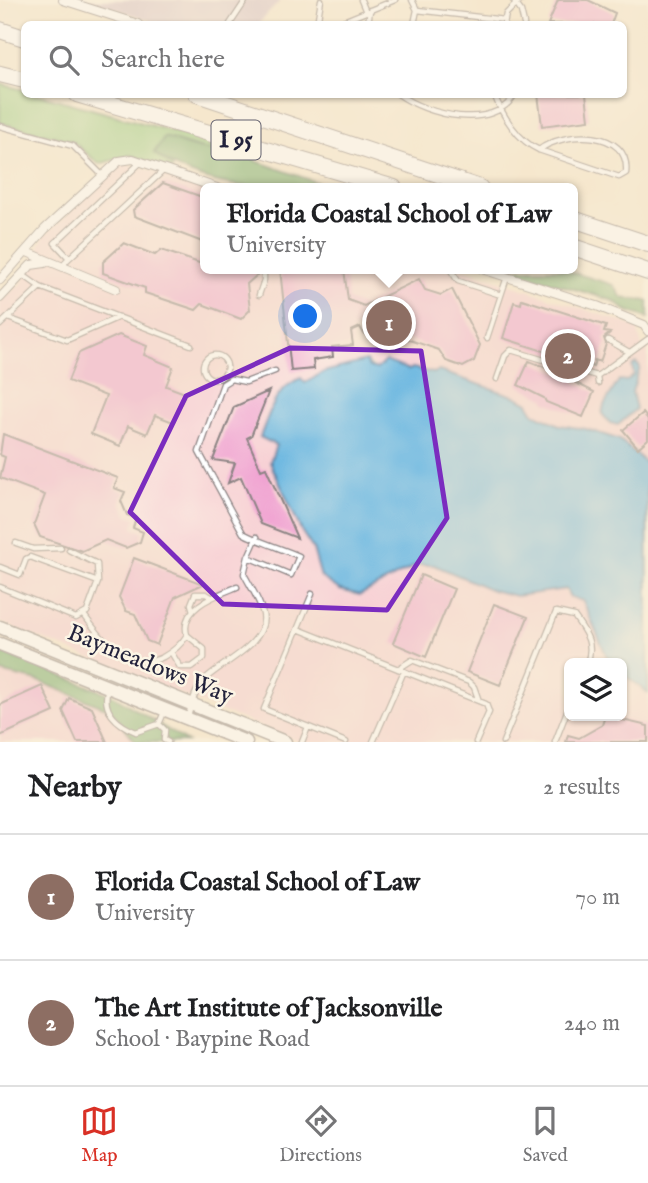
<!DOCTYPE html>
<meta charset="utf-8">
<style>
:root{--surface:#fff;--page:#f2f2f2;--text:#202124;--muted:#757577;--line:#e0e0e0;--accent:#d93025}
body{margin:0;font-family:"IM FELL English",serif;background:var(--page);color:var(--text)}
.controls{position:absolute;right:21px;bottom:21px;display:grid;overflow:hidden;border-radius:10px;box-shadow:0 2px 5px #0004}
.controls button{width:63px;height:63px;display:grid;place-items:center;padding:0;border:0;border-bottom:2px solid var(--line);background:var(--surface);color:var(--text);font:35px sans-serif}
.you{position:absolute;left:306px;top:317px;width:24px;height:24px;margin:-18px;border:5px solid #fff;border-radius:50%;background:#1a73e8;box-shadow:0 0 0 10px #1a73e833}
.badge{display:grid;place-items:center;width:46px;height:46px;border-radius:50%;background:var(--accent);color:#fff;font-size:23px;font-weight:700}
.pin{position:absolute;translate:-50% -50%;border:4px solid #fff;box-shadow:0 2px 7px #0006}
.popup{position:absolute;left:200px;top:183px;width:378px;height:91px;box-sizing:border-box;display:grid;place-content:center;border-radius:10px;background:var(--surface);filter:drop-shadow(0 2px 5px #0005);font-size:23px;white-space:nowrap;color:var(--muted)}
.popup b{font-size:26px;color:var(--text)}
.popup::after{content:'';position:absolute;left:50%;top:100%;margin-left:-14px;border:14px solid transparent;border-top-color:var(--surface)}
.list{margin:0;padding:0;list-style:none}
h2{display:flex;justify-content:space-between;align-items:center;height:91px;margin:0;padding:0 28px;font-size:30px}
h2 small{font-size:23px;font-weight:400;color:var(--muted)}
.list li{display:grid;grid-template-columns:46px 1fr auto;gap:21px;align-items:center;box-sizing:border-box;height:126px;padding:0 28px;border-top:2px solid var(--line)}
.list b{display:block;font-size:26px;white-space:nowrap}
.list p{margin:0;font-size:23px;white-space:nowrap;color:var(--muted)}
.list em{font-size:23px;font-style:normal;color:var(--muted)}
.icon{flex:none;width:38px;height:38px;fill:none;stroke:currentColor;stroke-width:2;stroke-linecap:round;stroke-linejoin:round}
.map{position:relative;flex:none;width:648px;height:742px;overflow:hidden}
.search{position:absolute;background:var(--surface);box-shadow:0 2px 5px #0004;left:21px;right:21px;top:21px;height:77px;display:flex;align-items:center;gap:18px;box-sizing:border-box;padding:0 24px;border-radius:10px;color:var(--muted);font-size:26px}
.sheet{height:343px;background:var(--surface)}
nav{display:flex;justify-content:space-around;align-items:center;box-sizing:border-box;height:98px;border-top:2px solid var(--line);background:var(--surface);font-size:19px;color:var(--muted)}
nav a{display:grid;justify-items:center;gap:4px}
nav .on{color:var(--accent)}
.map>svg:first-child{display:block}
.built{fill:#f7cfd4}
.industrial{fill:#d2bdc8}
.green{fill:#93ca7d;stroke:#5a765c;stroke-width:2}
.forest{fill:#76ae6c;stroke:#4c6854;stroke-width:2}
.water{fill:#67b6e1;stroke:#446c8e;stroke-width:2}
.building{fill:#f0a2d2}
.lines{fill:none;stroke-linecap:round;stroke-linejoin:round}
.lane-casing{stroke:#8c8484;stroke-width:7}
.street-casing{stroke:#8c8484;stroke-width:10}
.secondary-casing{stroke:#8c8484;stroke-width:15}
.highway-casing{stroke:#8c8484;stroke-width:18}
.lane{stroke:#fff;stroke-width:4.5}
.street{stroke:#fff;stroke-width:8}
.secondary{stroke:#fff;stroke-width:12}
.highway{stroke:#fff;stroke-width:16}
.marked{fill:none;stroke:#7b2cbf;stroke-width:5;stroke-linejoin:round}
.labels{text-anchor:middle;dominant-baseline:central;stroke-width:5;stroke-linejoin:round;paint-order:stroke}
.shield{fill:#fcf5e5;stroke:#63616e;stroke-width:2}
.shield-label{font-size:23px;font-weight:bold;fill:#22223b}
.street-label{font-size:24px;fill:#22223b;stroke:#fcf5e5}
</style>
<div class="map">
<svg width="648" height="742" viewBox="0 0 648 742">
<rect width="100%" height="100%" fill="#fcf5e5"/>
<filter id="ink" filterUnits="userSpaceOnUse"><feTurbulence type="fractalNoise" baseFrequency=".0143" numOctaves="2"/><feDisplacementMap in="SourceGraphic" scale="14" xChannelSelector="R" yChannelSelector="G"/><feConvolveMatrix kernelMatrix="1 2 1 2 8 2 1 2 1" color-interpolation-filters="sRGB"/></filter>
<filter id="wash" filterUnits="userSpaceOnUse"><feTurbulence type="fractalNoise" baseFrequency=".00686" numOctaves="4" result="noise"/><feDisplacementMap in="SourceGraphic" scale="28" xChannelSelector="R" yChannelSelector="G"/><feGaussianBlur stdDeviation="1.57" result="paint"/><feColorMatrix in="noise" values="0 0 0 0 0 0 0 0 0 0 0 0 0 0 0 0 0 1.4 0 .05"/><feComposite in="paint" operator="in"/></filter>
<g filter="url(#wash)">
<rect width="100%" height="100%" fill="#f5e7cd"/>
<!-- built -->
<path class="built" d="M 122,164 L 143,168 L 208,188 L 205,269 L 464,269 L 637,327 L 642,347 L 648,349 L 648,466 L 614,438 L 559,425 L 534,413 L 517,397 L 439,371 L 433,373 L 414,368 L 410,371 L 386,362 L 377,369 L 366,361 L 282,389 L 276,444 L 270,462 L 302,532 L 313,549 L 321,576 L 340,590 L 354,595 L 366,593 L 417,565 L 433,565 L 492,590 L 516,596 L 562,589 L 570,597 L 583,601 L 612,663 L 569,663 L 569,716 L 622,716 L 622,673 L 648,693 L 648,742 L 299,742 L 0,622 L 0,301 L 22,283 L 44,236 Z
M 0,672 L 38,681 L 111,710 L 136,742 L 0,742 Z"/>
<!-- industrial -->
<path class="industrial" d="M 89,0 L 281,0 L 258,24 L 161,24 Z"/>
<!-- green -->
<path class="green" d="M 0,84 L 24,90 L 24,94 L 41,95 L 233,148 L 205,150 L 165,138 L 154,153 L 173,167 L 171,170 L 131,155 L 99,164 L 72,141 L 0,123 Z"/>
<!-- forest -->
<path class="forest" d="M 165,137 C 177,141 190,147 203,149 C 224,153 240,143 256,161 L 333,188 C 271,188 205,193 154,153 Z
M 507,269 L 562,269 L 614,285 L 622,298 L 648,301 L 648,318 L 625,310 L 614,301 Z
M 0,652 L 114,696 L 187,742 L 136,742 L 111,710 L 38,681 L 0,672 Z"/>
<!-- water -->
<path class="water" d="M 366,361 L 369,367 L 377,369 L 385,361 L 409,370 L 413,368 L 433,373 L 439,371 L 517,397 L 528,403 L 534,413 L 559,425 L 586,429 L 620,440 L 647,464 L 648,693 L 622,673 L 622,663 L 612,663 L 607,657 L 583,601 L 570,597 L 566,589 L 516,596 L 492,590 L 434,565 L 417,565 L 360,595 L 340,590 L 321,577 L 313,549 L 302,532 L 270,462 L 276,445 L 260,437 C 270,412 275,388 301,378 L 305,383 L 324,372 Z
M 636,363 L 640,367 L 632,392 L 636,409 L 618,425 L 610,423 L 602,414 L 604,405 L 619,380 L 627,381 L 634,375 L 632,366 Z"/>
<g id="blocks">
<!-- building -->
<path class="building" d="M 558,0 L 588,0 L 615,13 L 611,24 L 548,24 Z
M 538,94 L 586,94 L 589,120 L 542,126 Z
M 163,183 L 205,198 L 205,243 L 134,216 L 133,210 Z
M 124,243 L 155,255 L 161,250 L 205,265 L 205,269 L 256,269 L 257,275 L 247,284 L 250,310 L 241,319 L 202,304 L 196,310 L 145,293 L 145,288 L 103,273 L 103,262 Z
M 280,269 L 344,269 L 348,300 L 364,306 L 419,279 L 425,290 L 441,295 L 452,289 L 480,345 L 474,361 L 463,367 L 446,361 L 439,350 L 393,334 L 381,340 L 364,334 L 360,327 L 351,331 L 353,345 L 332,347 L 333,357 L 313,360 L 314,369 L 291,371 Z
M 522,299 L 606,326 L 604,332 L 610,333 L 604,338 L 606,344 L 600,362 L 595,360 L 593,367 L 503,338 L 514,302 L 521,304 Z
M 119,335 L 147,346 L 144,355 L 173,367 L 166,386 L 185,393 L 173,422 L 155,415 L 147,434 L 128,426 L 120,446 L 91,434 L 106,396 L 68,381 L 79,353 Z
M 529,361 L 575,379 L 576,383 L 594,392 L 583,417 L 546,402 L 544,398 L 518,385 Z
M 269,391 L 251,436 L 247,438 L 261,470 L 266,468 L 297,538 L 261,524 L 241,477 L 228,483 L 235,463 L 213,460 L 234,407 Z
M 643,413 L 648,419 L 648,439 L 638,448 L 623,430 Z
M 3,434 L 118,478 L 114,488 L 125,492 L 121,501 L 127,515 L 136,518 L 133,528 L 143,532 L 140,542 L 126,548 L 106,540 L 82,551 L 40,537 L 34,524 L 45,495 L 0,478 L 5,457 L 0,455 Z
M 134,558 L 203,584 L 175,597 L 157,645 L 147,641 L 135,614 L 126,611 L 119,597 Z
M 421,575 L 454,589 L 426,657 L 393,643 Z
M 494,604 L 528,617 L 500,685 L 467,672 Z
M 42,686 L 54,712 L 0,736 L 0,705 Z
M 69,698 L 92,708 L 107,742 L 77,742 L 63,711 Z
M 605,716 L 648,726 L 648,742 L 566,742 L 568,735 L 579,738 L 602,725 Z"/>
</g>
</g>
<g filter="url(#ink)">
<use href="#blocks" fill-opacity="0" stroke="#8c8484" stroke-width="2"/>
<g class="lines">
<defs>
<path id="lane" d="M 361,0 L 366,12
M 412,0 L 417,10 L 414,24
M 513,0 L 521,11 L 524,24
M 417,10 L 505,20
M 230,24 L 246,0
M 317,24 L 321,0
M 336,24 L 395,0
M 368,24 L 370,10
M 504,24 L 506,14 L 520,0
M 398,94 C 427,115 494,132 515,94
M 494,94 C 502,115 518,141 539,150 L 619,177 L 626,173 C 631,129 564,130 539,150
M 0,126 L 73,146 L 102,175
M 69,258 L 55,243 L 141,162
M 63,267 L 66,261 L 163,171
M 450,269 L 458,281 L 501,295
M 23,275 L 40,287 L 191,345
M 259,295 L 264,280 L 264,269
M 8,318 L 67,340 L 119,317
M 0,325 L 40,287
M 487,338 L 507,277
M 608,340 L 629,352
M203 367a12 12 0 1 1 24 0a12 12 0 1 1-24 0Z
M 597,376 L 598,383
M 497,379 L 505,356 L 511,350 L 597,376 L 648,339
M 257,537 L 248,557 L 291,575 L 299,556 C 285,550 252,539 243,533 L 199,452 L 223,384 L 231,379 L 246,382 L 275,371
M 16,543 L 33,549 L 61,548
M 69,550 L 97,564 L 98,582
M 0,567 L 20,575 L 26,559 L 30,557 L 98,582 L 87,612 L 76,618 L 0,587
M 312,594 L 264,709 L 346,742
M 193,611 L 191,604 L 195,594 L 206,594 L 211,597
M 84,615 C 103,641 128,674 163,657 C 174,651 181,645 187,635 L 204,649 L 204,658 L 192,667 L 180,667 L 171,652
M 298,629 L 486,704 L 489,712 L 476,742
M 187,635 C 179,607 217,595 237,587
M 398,669 L 412,660 L 469,682 L 474,687 L 479,701
M 108,688 C 101,710 116,724 136,732 L 159,724 L 165,710
M 188,716 C 192,704 194,692 203,681 C 220,663 269,644 263,614 C 260,600 250,586 244,574 L 248,557
M 159,724 L 165,730 L 164,740 L 168,742
M 302,742 L 308,727
M 373,742 L 404,671
M 503,742 L 556,612 L 574,616 C 585,632 595,643 587,663
M 555,742 L 569,706"/>
<path id="street" d="M 63,0 L 138,24
M 27,252 L 116,289
M 482,269 L 597,306 L 644,325 L 648,331
M 0,280 L 45,229 L 119,161 L 133,159 L 217,188
M 0,298 L 31,265 L 45,263"/>
<path id="secondary" d="M 0,627 L 285,742
M 0,644 L 246,742"/>
<path id="highway" d="M 0,30 L 24,38
M 0,74 L 24,80
M 77,94 L 394,188
M 197,94 L 480,188
M 573,219 L 648,244
M 573,247 L 648,272"/>
</defs>
<!-- lane casing -->
<use href="#lane" class="lane-casing"/>
<!-- street casing -->
<use href="#street" class="street-casing"/>
<!-- secondary casing -->
<use href="#secondary" class="secondary-casing"/>
<!-- highway casing -->
<use href="#highway" class="highway-casing"/>
<!-- lane -->
<use href="#lane" class="lane"/>
<!-- street -->
<use href="#street" class="street"/>
<!-- secondary -->
<use href="#secondary" class="secondary"/>
<!-- highway -->
<use href="#highway" class="highway"/>
</g>
</g>
<!-- marked area -->
<path d="M0 0H648V742H0ZM 290,348 L 421,351 L 447,518 L 387,610 L 223,604 L 130,512 L 186,396 Z" fill="#f5e7cd" fill-opacity=".55" fill-rule="evenodd"/>
<path class="marked" d="M 290,348 L 421,351 L 447,518 L 387,610 L 223,604 L 130,512 L 186,396 Z"/>
<g class="labels">
<!-- shield labels -->
<rect class="shield" x="211.5" y="120.5" width="49" height="39" rx="5"/>
<g class="shield-label">
<text x="236" y="140">I 95</text>
</g>
<!-- street labels -->
<g class="street-label">
<text transform="translate(150 665) rotate(22)">Baymeadows Way</text>
</g>
</g>
</svg>
<div class="controls">
<button><svg class="icon" aria-label="layers" viewBox="0 0 24 24"><path d="M12 4l9 5-9 5-9-5zM3 14l9 5 9-5"/></svg></button>
</div>
<div class="you"></div>
<div class="pin badge" style="left:389px;top:323px;background:#8d6e63">1</div>
<div class="popup"><b>Florida Coastal School of Law</b>University</div>
<div class="pin badge" style="left:568px;top:356px;background:#8d6e63">2</div>
<div class="search"><svg class="icon" aria-label="search" viewBox="0 0 24 24"><circle cx="10" cy="10" r="6"/><path d="M15 15l6 6"/></svg>Search here</div>
</div>
<section class="sheet">
<h2>Nearby<small>2 results</small></h2>
<ul class="list">
<li><span class="badge" style="background:#8d6e63">1</span><div><b>Florida Coastal School of Law</b><p>University</p></div><em>70 m</em></li>
<li><span class="badge" style="background:#8d6e63">2</span><div><b>The Art Institute of Jacksonville</b><p>School · Baypine Road</p></div><em>240 m</em></li>
</ul>
</section>
<nav>
<a class="on"><svg class="icon" aria-label="map" viewBox="0 0 24 24"><path d="M3 6l6-2 6 2 6-2v14l-6 2-6-2-6 2zM9 4v14M15 6v14"/></svg>Map</a>
<a><svg class="icon" aria-label="directions" viewBox="0 0 24 24"><path d="M12 3l9 9-9 9-9-9zM9 14v-3h6M13 9l2 2-2 2"/></svg>Directions</a>
<a><svg class="icon" aria-label="saved" viewBox="0 0 24 24"><path d="M7 4h10v16l-5-4-5 4z"/></svg>Saved</a>
</nav>
